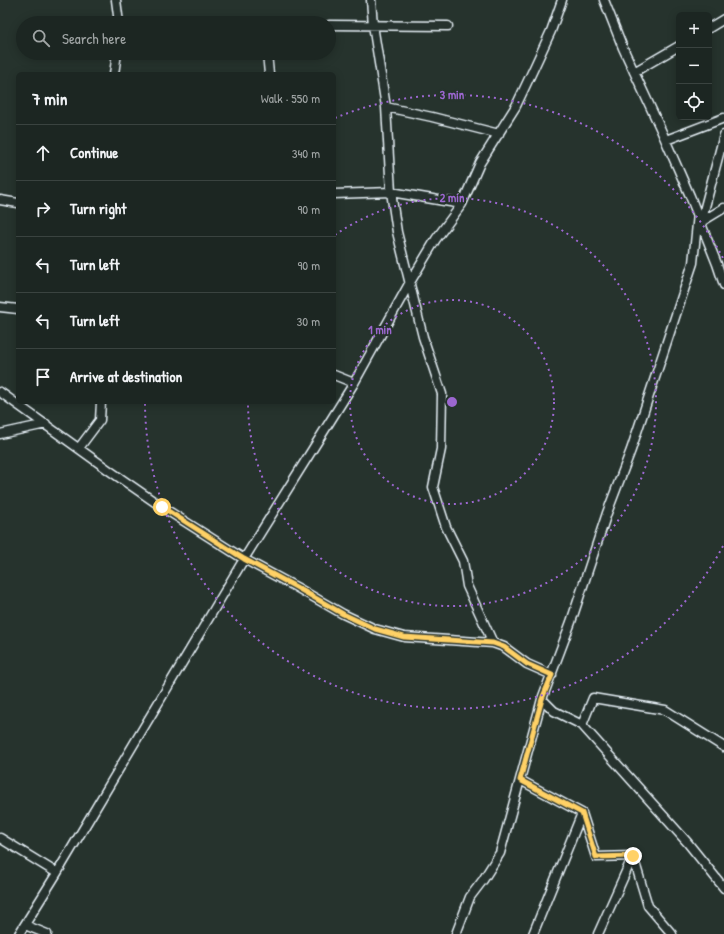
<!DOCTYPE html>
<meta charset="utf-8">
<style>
:root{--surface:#1c2622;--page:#29322f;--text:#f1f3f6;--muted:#a0a5a5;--line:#3a4340}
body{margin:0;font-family:"Patrick Hand",sans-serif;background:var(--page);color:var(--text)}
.controls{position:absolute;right:12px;top:12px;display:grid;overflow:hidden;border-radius:6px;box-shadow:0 2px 10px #0003}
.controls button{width:36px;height:36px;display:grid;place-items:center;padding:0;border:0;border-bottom:1px solid var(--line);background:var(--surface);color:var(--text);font:20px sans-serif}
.stop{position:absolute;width:12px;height:12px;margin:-9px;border:3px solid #ffd166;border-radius:50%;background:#fff}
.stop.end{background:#ffd166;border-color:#fff;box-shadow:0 1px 4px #0008}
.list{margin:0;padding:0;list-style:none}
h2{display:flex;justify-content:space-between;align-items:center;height:52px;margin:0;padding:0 16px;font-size:17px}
h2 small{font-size:13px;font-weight:400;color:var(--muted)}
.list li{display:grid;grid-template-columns:26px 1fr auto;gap:12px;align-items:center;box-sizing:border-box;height:56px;padding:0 16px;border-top:1px solid var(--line)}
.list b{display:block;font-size:15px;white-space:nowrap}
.list em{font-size:13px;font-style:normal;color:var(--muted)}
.icon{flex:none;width:22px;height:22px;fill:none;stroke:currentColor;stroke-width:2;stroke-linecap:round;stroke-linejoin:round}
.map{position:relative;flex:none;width:724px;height:934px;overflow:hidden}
.search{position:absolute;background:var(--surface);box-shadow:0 2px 10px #0003;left:16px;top:16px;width:320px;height:44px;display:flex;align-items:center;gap:10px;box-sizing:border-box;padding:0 14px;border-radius:22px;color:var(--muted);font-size:15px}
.panel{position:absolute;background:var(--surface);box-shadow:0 2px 10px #0003;left:16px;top:72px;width:320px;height:332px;border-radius:6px}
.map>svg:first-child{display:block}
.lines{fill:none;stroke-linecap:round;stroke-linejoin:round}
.minor-casing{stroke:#e8f1f8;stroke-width:11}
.minor{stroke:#26332d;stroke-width:8}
.route{stroke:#ffd166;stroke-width:5}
.ring{fill:none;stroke:#9c67d0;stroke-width:2;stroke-dasharray:2 4}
.centre{fill:#9c67d0;stroke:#26332d;stroke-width:2}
.ring-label{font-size:12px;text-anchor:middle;font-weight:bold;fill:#9c67d0;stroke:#26332d;stroke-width:4;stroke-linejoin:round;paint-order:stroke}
</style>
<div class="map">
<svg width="724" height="934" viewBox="0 0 724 934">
<rect width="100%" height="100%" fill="#26332d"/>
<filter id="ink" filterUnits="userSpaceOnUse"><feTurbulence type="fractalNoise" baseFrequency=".025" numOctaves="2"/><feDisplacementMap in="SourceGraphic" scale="8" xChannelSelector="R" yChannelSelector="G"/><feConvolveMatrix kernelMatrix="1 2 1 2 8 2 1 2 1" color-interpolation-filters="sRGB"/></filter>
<g filter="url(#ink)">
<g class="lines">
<defs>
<path id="minor" d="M 116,0 L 119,23
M 371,0 L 373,25 L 386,107 L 391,192 L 397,232 L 423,337 L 442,394 L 441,449 L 433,487 L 446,527 L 463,561 L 467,586 L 493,643
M 604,0 L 623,48 L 661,130 L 690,196 L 717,264 L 724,285
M 329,25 L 448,26
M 709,28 L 724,19
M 267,53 L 269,74
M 634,72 L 679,46
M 114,74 L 117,53
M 386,107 L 432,117 L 499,134
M 666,140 L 724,118
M 334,194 L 391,192 L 462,204
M 0,200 L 18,203
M 701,222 L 724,135
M 701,222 L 724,208
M 0,307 L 18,309
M 334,375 L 354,383
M 0,392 L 110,471 L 162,507 L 244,559 L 296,587 L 343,614 L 375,629 L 404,637 L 493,643 L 504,647 L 527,664 L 552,675
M 0,434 L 46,424
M 79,448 L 100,420 L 101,402
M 542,699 L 554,711 L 582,725 L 687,842 L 724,888
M 582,725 L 593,698 L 665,710 L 724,747
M 520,780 L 582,813 L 596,857 L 633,856 L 648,906 L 672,934
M 0,838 L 57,873
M 25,925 L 47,934
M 19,934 L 57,873 L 244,559 L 354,383 L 409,284 L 436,239 L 462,204 L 480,163 L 516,106 L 533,70 L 551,31 L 562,0
M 456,934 L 470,897 L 483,880 L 500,853 L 542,699 L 571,622 L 607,513 L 631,450 L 693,263 L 698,214
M 533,934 L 582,813
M 598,934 L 633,856"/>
</defs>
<!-- minor casing -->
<use href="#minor" class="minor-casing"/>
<!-- minor -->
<use href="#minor" class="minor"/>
</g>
</g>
<g class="lines" filter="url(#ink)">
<!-- route -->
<path class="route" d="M 162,507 L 244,559 L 296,587 L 343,614 L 375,629 L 404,637 L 493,643 L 504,647 L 527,664 L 552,675 L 542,699 L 520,780 L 582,813 L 596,857 L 633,856"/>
</g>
<!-- distance rings -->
<g class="ring">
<circle cx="452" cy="402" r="102"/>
<path d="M335 235A204 204 0 1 1 248 404"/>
<path d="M723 546A307 307 0 0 1 145 402M335 118A307 307 0 0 1 723 258"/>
</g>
<circle cx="452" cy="402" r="6" class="centre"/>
<g class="ring-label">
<text x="452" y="99">3 min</text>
<text x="452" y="202">2 min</text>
<text x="380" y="334">1 min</text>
</g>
</svg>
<div class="controls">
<button>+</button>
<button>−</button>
<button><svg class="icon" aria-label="locate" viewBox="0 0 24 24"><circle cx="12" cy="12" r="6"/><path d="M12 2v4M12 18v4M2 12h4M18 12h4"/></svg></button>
</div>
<div class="stop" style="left:162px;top:507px"></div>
<div class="stop end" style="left:633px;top:856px"></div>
<div class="search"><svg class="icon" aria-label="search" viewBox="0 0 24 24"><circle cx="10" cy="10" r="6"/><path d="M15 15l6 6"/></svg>Search here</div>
<section class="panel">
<h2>7 min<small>Walk · 550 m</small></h2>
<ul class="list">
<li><svg class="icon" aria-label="ahead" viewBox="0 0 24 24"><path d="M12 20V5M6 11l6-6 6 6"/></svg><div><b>Continue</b></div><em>340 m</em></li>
<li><svg class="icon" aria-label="right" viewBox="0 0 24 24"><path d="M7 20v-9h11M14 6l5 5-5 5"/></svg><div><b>Turn right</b></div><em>90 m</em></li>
<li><svg class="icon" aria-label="left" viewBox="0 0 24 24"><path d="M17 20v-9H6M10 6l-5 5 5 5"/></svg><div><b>Turn left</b></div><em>90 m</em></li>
<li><svg class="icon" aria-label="left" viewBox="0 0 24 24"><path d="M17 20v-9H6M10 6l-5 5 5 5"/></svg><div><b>Turn left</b></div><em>30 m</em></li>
<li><svg class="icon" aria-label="arrive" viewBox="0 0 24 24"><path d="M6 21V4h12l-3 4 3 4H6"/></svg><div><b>Arrive at destination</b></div></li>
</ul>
</section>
</div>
